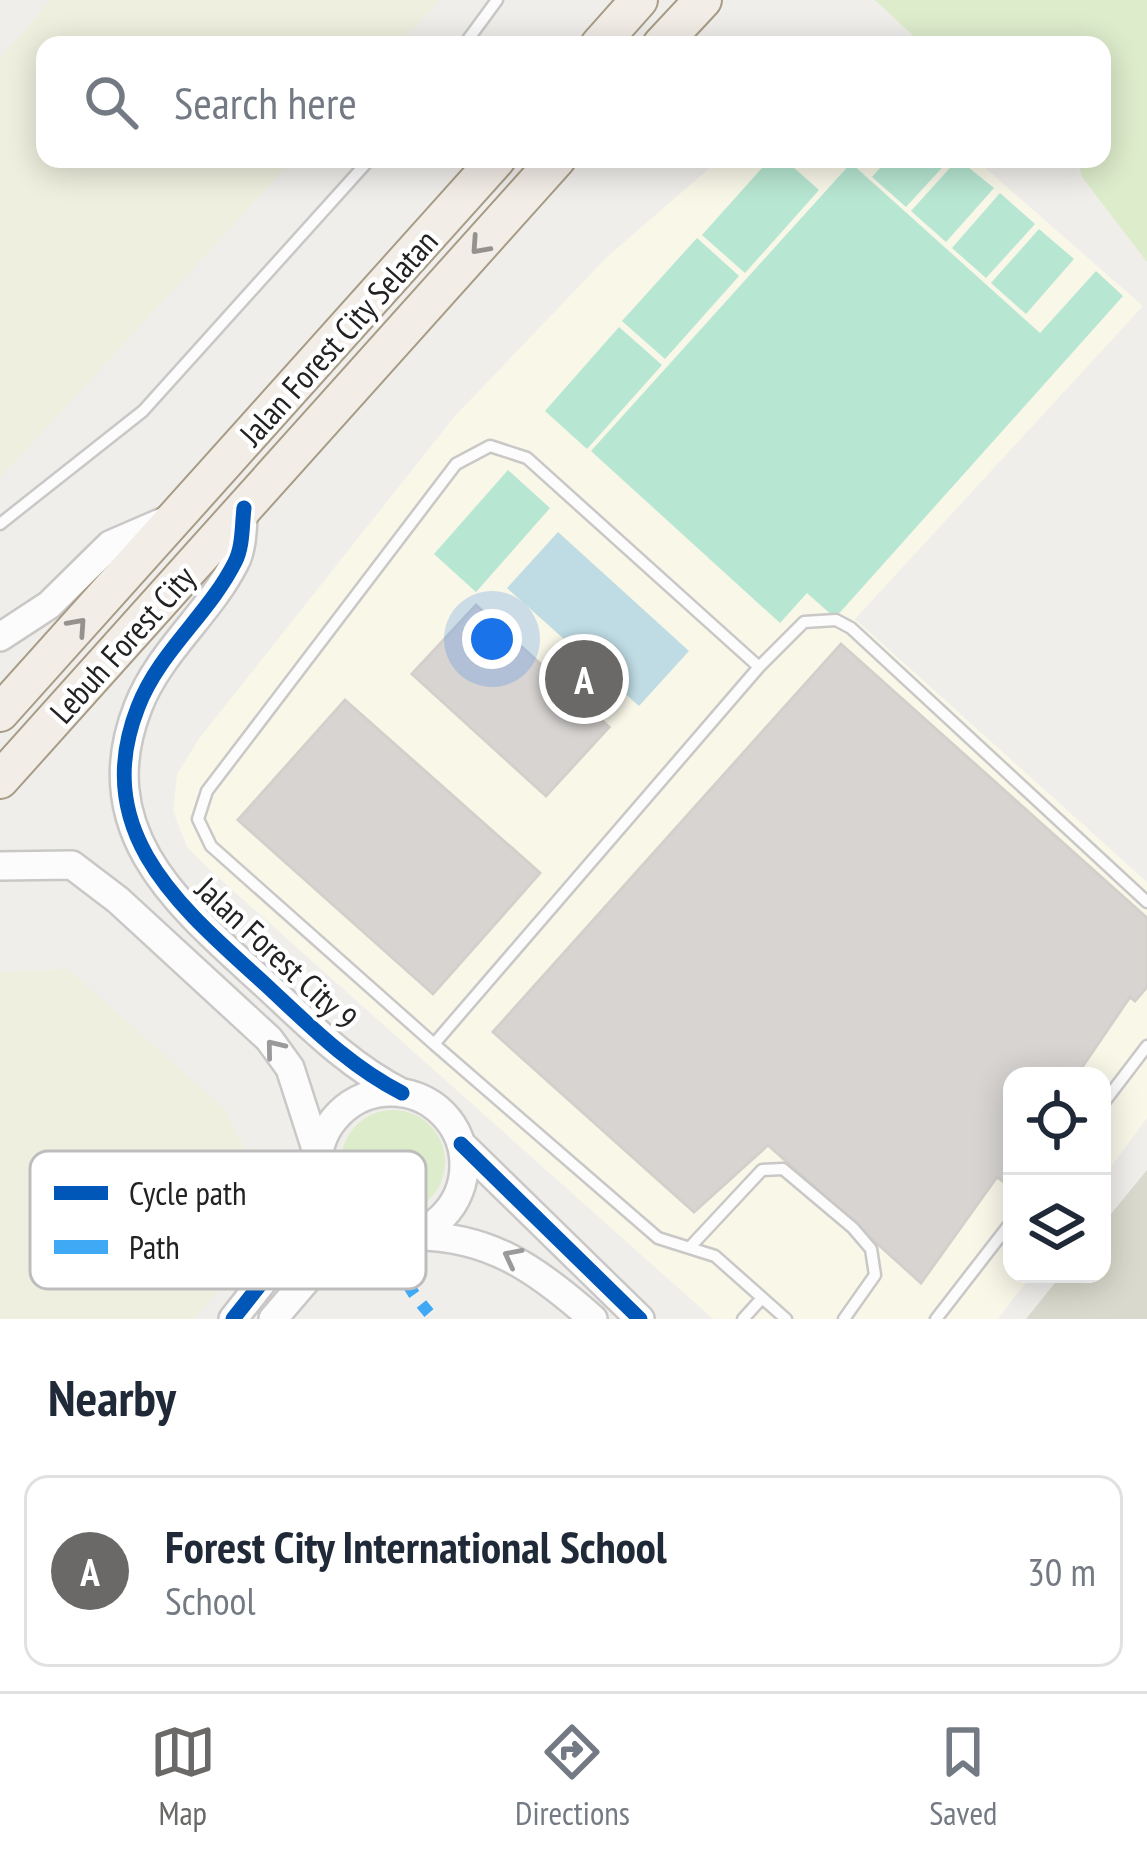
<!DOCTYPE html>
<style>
:root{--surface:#fff;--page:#f2f2f3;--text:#1f2937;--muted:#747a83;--line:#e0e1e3;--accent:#6a6968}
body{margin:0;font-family:"PT Sans Narrow",sans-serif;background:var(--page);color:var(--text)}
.controls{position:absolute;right:36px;bottom:36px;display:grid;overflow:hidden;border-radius:24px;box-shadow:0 6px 30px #0003}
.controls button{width:108px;height:108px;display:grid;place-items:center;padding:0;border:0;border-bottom:3px solid var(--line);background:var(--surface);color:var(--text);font:60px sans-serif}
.you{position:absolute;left:492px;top:639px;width:42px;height:42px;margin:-30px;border:9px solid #fff;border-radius:50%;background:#1a73e8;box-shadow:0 0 0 18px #1a73e833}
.badge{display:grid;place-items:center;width:78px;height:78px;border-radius:50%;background:var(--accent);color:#fff;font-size:39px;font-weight:700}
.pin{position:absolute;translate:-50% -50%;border:6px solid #fff;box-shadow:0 3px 12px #0006}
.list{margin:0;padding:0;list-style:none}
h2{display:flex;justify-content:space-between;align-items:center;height:156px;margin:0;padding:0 48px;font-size:51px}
h2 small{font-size:39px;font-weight:400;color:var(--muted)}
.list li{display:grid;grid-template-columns:78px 1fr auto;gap:36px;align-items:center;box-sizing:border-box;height:192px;margin:0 24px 24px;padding:0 24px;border:3px solid var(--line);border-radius:24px}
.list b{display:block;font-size:45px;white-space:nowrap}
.list p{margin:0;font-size:39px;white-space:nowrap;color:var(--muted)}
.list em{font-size:39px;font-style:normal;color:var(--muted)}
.icon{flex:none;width:66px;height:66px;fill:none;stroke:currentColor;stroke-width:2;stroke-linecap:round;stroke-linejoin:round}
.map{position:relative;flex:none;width:1147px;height:1319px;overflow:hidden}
.search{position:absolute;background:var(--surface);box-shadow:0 6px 30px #0003;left:36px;right:36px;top:36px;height:132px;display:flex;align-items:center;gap:30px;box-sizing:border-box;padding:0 42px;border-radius:24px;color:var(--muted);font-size:45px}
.sheet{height:372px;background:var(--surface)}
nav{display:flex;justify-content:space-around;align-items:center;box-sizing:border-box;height:168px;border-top:3px solid var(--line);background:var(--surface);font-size:33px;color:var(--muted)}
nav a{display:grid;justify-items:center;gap:6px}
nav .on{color:var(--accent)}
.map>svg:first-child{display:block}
.education{fill:#f8f7e8}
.construction{fill:#d9d9cd}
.farmland{fill:#efefdf}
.grass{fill:#ddeccb}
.pitch{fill:#b7e6d2}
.water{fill:#bfdbe3}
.building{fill:#d7d4d2;stroke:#d3d0cc;stroke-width:3}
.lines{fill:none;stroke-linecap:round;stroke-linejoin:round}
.service-casing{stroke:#c9c8c7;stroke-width:15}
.tertiary-casing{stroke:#c9c8c7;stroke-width:32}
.primary-casing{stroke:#a79c86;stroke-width:40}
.service{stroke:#fdfcfc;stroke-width:10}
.tertiary{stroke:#fdfcfc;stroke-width:27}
.primary{stroke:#f3ede7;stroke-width:36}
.quiet{stroke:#3fa9f5;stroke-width:12;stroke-dasharray:24 12;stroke-linecap:butt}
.cycleway-casing{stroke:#fff;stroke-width:22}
.cycleway{stroke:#0057b8;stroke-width:15}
.oneway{stroke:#95928e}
.oneway2{stroke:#9a9a9a}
.labels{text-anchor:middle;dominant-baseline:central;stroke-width:9;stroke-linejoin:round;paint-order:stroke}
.street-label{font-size:33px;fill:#222;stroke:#fff}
.key{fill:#fff;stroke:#bdbdbd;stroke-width:3}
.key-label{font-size:33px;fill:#222}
</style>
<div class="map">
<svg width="1147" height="1319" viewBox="0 0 1147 1319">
<rect width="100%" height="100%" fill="#f0eeeb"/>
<!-- education -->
<path class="education" d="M 720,159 L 975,159 L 1143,306 L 855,619 L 1147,882 L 1147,1118 L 1102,1179 L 1102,1076 L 1012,1076 L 1012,1274 L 1032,1274 L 998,1319 L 713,1319 L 211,871 L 187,847 L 173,811 L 177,775 L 198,740 L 454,417 L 607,257 Z"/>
<!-- construction -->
<path class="construction" d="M 1147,1170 L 1147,1319 L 1026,1319 L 1062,1274 L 1102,1274 L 1102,1225 Z"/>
<!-- farmland -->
<path class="farmland" d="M 50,0 L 440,0 L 399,45 L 45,45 L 45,159 L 294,159 L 0,478 L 0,59 Z
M 68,969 L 225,1109 L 275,1206 L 261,1243 L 193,1319 L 0,1319 L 0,972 Z"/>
<!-- grass -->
<path class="grass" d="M 875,0 L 1147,0 L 1147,262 L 1082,177 L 1078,159 L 1102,159 L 1102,45 L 923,45 Z
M341 1162a52 52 0 1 1 104 0a52 52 0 1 1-104 0Z"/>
<!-- pitch -->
<path class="pitch" d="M 770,159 L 784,159 L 819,190 L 745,273 L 702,235 Z
M 888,159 L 950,159 L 906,207 L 872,177 Z
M 958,159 L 994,188 L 946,242 L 911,211 Z
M 851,163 L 1040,333 L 1096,271 L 1123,296 L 835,618 L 807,593 L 780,623 L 591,451 Z
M 1000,193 L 1035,224 L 986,278 L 952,248 Z
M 1039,229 L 1074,259 L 1026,314 L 991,283 Z
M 697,238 L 739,276 L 665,359 L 622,321 Z
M 619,327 L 662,365 L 587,449 L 545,411 Z
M 508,470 L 550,508 L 476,592 L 434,554 Z"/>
<!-- water -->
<path class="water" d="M 558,532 L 689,651 L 639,706 L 507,588 Z"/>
<!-- building -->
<path class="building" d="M 476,605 L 609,727 L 546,796 L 412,674 Z
M 841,644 L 1147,918 L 1147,987 L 1135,1001 L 1130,997 L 1076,1076 L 1012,1076 L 1012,1170 L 1004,1182 L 997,1177 L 921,1283 L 768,1145 L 694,1212 L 493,1032 Z
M 345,700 L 540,873 L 433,994 L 238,820 Z"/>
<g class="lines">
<defs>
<path id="service" d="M 464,45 L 497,0
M 0,524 L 143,411 L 370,159
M 434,1044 L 211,846 L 198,819 L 207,791 L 456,464 L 490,446 L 527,458 L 759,667
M 1102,1105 L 1147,1046
M 691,1246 L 762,1170 L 783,1169 L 853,1228 L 871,1249 L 875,1275 L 844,1319
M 743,1319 L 762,1298
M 786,1319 L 715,1256 L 658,1238 L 434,1044 L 759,667 L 804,622 L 836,620 L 851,628 L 1147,902
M 936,1319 L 1012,1221"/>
<path id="tertiary" d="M 244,508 C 242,524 243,547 235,562 C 209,614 159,652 138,707 C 88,834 183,909 266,985 C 309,1025 349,1066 402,1093
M 0,637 L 49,605 L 110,545 L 172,518
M 0,866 L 72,865 L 118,900 L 269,1039 L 290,1068 L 318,1155
M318 1165a73 73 0 1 1 146 0a73 73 0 1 1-146 0Z
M 461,1144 L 640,1319
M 413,1236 C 489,1235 538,1270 593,1319
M 233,1319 L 296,1239 L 319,1171
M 273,1319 L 314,1271 L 381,1237"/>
<path id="primary" d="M 599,45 L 639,0
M 661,45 L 703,0
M 0,713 L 497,159
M 0,780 L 557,159"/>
</defs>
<!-- service casing -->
<use href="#service" class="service-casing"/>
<!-- tertiary casing -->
<use href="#tertiary" class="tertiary-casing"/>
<!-- primary casing -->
<use href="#primary" class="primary-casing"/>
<!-- service -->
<use href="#service" class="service"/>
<!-- tertiary -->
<use href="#tertiary" class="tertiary"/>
<!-- primary -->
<use href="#primary" class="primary"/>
<!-- quiet -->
<path class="quiet" d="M 397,1238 C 398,1271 407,1288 429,1313"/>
<defs>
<path id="cycleway" d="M 244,508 C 242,524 243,547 235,562 C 209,614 159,652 138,707 C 88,834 183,909 266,985 C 309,1025 349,1066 402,1093
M 461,1144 L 640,1319
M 233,1319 L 296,1239 L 319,1171"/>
</defs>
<!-- cycleway casing -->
<use href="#cycleway" class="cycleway-casing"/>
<!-- cycleway -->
<use href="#cycleway" class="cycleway"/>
</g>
<!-- one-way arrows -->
<defs><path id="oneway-chevron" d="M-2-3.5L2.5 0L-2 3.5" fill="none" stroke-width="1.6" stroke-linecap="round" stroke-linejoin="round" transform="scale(3)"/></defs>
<g class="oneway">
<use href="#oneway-chevron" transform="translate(479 246) rotate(132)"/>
<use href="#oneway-chevron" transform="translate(78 626) rotate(-48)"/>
</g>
<g class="oneway2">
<use href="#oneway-chevron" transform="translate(274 1048) rotate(-129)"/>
<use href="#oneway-chevron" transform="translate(512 1257) rotate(-153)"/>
</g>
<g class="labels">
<!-- street labels -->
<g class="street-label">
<text transform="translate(338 337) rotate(-48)">Jalan Forest City Selatan</text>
<text transform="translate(122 644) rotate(-48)">Lebuh Forest City</text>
<text transform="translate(277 953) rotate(43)">Jalan Forest City 9</text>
</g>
</g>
<!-- legend -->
<rect x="30" y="1151" width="396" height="138" rx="18" class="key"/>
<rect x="54" y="1186" width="54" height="14" fill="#0057b8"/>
<rect x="54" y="1240" width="54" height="14" fill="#3fa9f5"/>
<g class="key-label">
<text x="129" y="1205">Cycle path</text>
<text x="129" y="1259">Path</text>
</g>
</svg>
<div class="controls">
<button><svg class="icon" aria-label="locate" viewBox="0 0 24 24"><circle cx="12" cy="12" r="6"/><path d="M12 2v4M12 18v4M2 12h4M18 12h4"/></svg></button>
<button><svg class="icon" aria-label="layers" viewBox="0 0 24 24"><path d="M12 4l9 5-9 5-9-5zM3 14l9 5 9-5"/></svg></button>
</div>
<div class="you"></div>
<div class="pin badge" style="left:584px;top:679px">A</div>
<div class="search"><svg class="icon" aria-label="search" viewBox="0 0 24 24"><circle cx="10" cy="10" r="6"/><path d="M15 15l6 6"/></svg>Search here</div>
</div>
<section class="sheet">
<h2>Nearby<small></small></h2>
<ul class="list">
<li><span class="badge">A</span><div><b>Forest City International School</b><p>School</p></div><em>30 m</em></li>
</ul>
</section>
<nav>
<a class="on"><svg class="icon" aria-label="map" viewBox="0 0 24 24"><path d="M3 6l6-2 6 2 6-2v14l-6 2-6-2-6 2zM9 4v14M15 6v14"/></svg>Map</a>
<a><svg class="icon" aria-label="directions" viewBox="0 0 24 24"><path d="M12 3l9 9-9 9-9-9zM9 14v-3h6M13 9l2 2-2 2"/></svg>Directions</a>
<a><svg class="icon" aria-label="saved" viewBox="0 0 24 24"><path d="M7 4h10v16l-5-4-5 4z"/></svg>Saved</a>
</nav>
